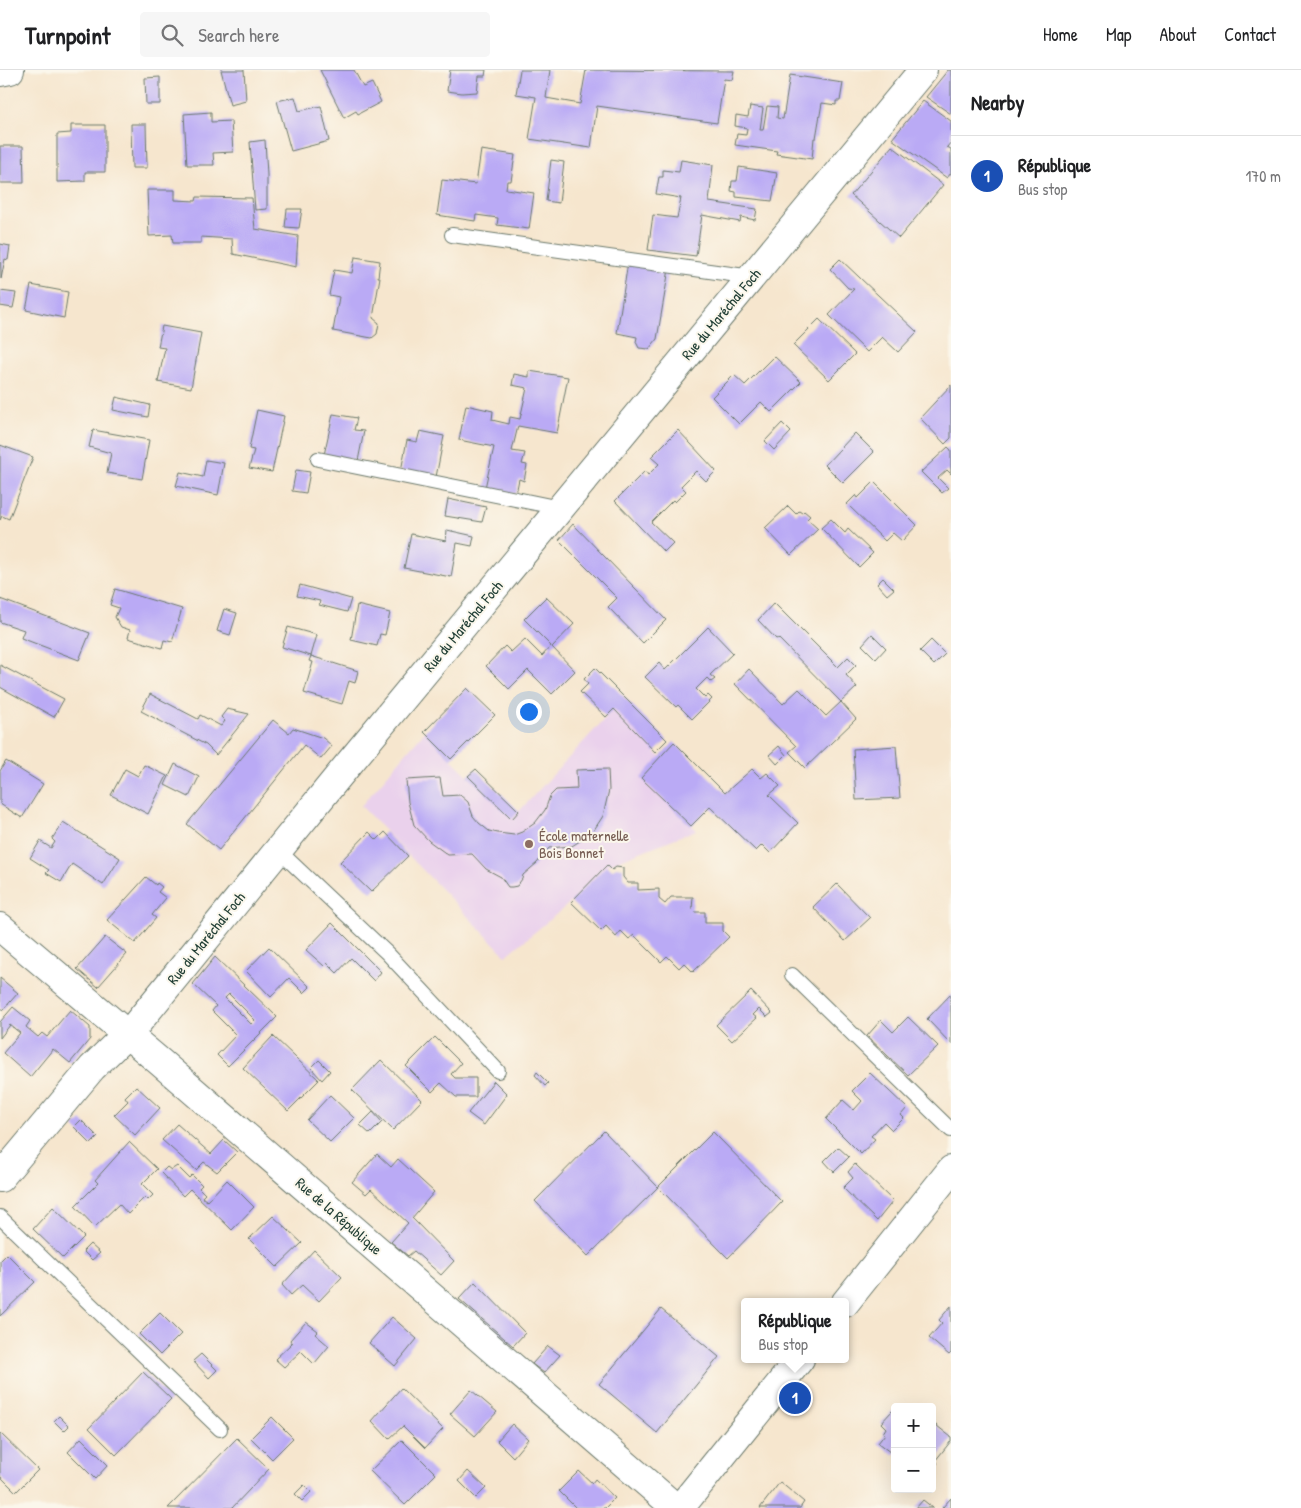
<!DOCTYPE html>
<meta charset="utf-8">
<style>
:root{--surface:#fff;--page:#f6f6f6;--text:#202124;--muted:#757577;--line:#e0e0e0;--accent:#c8321e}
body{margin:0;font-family:"Patrick Hand",sans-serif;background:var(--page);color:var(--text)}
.controls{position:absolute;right:15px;bottom:15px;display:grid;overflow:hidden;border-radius:5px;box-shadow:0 5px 20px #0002}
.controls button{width:45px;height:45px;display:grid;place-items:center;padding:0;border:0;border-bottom:1px solid var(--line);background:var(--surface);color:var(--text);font:25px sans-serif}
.you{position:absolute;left:528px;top:641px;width:18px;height:18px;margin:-12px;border:4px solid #fff;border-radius:50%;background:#1a73e8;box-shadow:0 0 0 8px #1a73e833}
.badge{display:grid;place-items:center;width:32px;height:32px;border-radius:50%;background:var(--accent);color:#fff;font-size:16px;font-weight:700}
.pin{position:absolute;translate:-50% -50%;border:2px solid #fff;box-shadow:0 1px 5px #0006}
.popup{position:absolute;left:741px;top:1228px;width:108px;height:65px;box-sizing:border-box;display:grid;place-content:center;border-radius:5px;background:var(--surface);filter:drop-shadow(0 1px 4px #0005);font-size:16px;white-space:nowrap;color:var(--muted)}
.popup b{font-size:19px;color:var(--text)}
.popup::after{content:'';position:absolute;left:50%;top:100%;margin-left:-10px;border:10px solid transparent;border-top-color:var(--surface)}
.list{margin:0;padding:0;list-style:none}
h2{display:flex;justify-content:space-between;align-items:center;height:65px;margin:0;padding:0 20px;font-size:21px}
h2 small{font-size:16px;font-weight:400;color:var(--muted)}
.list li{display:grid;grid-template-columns:32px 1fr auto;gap:15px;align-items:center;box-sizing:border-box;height:80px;padding:0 20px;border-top:1px solid var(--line)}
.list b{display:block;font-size:19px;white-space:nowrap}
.list p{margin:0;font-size:16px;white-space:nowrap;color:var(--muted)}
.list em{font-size:16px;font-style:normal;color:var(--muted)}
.icon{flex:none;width:28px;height:28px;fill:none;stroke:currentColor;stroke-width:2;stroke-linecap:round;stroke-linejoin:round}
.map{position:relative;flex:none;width:951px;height:1438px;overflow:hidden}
header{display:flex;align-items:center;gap:30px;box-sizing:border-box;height:70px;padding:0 25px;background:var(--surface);border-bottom:1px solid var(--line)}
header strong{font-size:24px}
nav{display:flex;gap:28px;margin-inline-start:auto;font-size:18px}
.search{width:350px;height:45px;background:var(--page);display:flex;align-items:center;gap:12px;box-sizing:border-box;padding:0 18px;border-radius:5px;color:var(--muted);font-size:19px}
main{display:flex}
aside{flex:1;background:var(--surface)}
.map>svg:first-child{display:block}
.built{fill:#ead1ec}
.building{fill:#baaaf5;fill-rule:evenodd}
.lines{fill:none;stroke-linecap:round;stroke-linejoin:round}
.lane-casing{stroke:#6a786a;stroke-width:16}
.street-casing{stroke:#6a786a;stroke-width:30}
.secondary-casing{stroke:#6a786a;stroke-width:30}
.primary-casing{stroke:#6a786a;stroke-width:30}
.lane{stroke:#fff;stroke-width:14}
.street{stroke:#fff;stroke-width:28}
.secondary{stroke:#fff;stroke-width:28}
.primary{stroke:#fff;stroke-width:28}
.education-dot{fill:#8d6e63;stroke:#fbf7ec;stroke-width:2}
.labels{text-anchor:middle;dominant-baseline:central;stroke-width:4;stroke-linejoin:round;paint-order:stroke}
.street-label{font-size:15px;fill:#1f3d34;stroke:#fbf7ec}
.education-label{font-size:15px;fill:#785e54;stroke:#fbf7ec;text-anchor:start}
</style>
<header>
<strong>Turnpoint</strong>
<div class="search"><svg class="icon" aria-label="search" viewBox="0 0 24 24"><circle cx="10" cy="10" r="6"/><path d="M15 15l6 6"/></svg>Search here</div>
<nav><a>Home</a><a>Map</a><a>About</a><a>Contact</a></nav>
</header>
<main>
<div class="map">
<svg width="951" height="1438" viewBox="0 0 951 1438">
<rect width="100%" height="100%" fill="#fbf7ec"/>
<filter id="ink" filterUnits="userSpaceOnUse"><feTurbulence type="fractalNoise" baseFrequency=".02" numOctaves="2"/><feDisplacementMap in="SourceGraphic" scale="10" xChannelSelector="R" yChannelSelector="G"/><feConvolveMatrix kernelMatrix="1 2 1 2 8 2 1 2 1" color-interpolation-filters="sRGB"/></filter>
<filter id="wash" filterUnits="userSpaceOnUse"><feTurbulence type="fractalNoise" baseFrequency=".0096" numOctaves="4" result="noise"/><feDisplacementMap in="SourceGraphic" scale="20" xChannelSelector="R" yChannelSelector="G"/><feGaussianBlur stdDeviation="1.12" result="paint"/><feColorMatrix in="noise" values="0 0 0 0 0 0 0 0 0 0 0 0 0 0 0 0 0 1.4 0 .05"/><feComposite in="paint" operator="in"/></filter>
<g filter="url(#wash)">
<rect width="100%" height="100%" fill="#f6e6ce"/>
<!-- built -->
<path class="built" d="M 614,639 L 661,688 L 641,708 L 696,760 L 607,795 L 571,832 L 506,886 L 361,736 L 424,662 L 512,749 Z"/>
<g id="blocks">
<!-- building -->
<path class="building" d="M 221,0 L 244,0 L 246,31 L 230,35 Z
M 320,0 L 354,0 L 363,17 L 372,13 L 381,32 L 358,44 L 356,41 L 344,48 Z
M 450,0 L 486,0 L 485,6 L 479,6 L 477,22 L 462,23 L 447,21 Z
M 520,0 L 550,0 L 546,28 L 580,34 L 586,0 L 734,1 L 732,10 L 724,9 L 717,53 L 597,36 L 591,78 L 529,69 L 536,27 L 516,24 Z
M 948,0 L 951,0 L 951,44 L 926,27 Z
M 790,5 L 843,13 L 840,31 L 836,31 L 836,35 L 822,33 L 816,68 L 814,68 L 812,89 L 776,84 L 777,81 L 735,75 L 737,64 L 746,65 L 747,58 L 735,56 L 736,45 L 748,47 L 750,36 L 763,38 L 760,60 L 763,60 L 767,36 L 778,37 L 777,48 L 783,49 Z
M 160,7 L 160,34 L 146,34 L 145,8 Z
M 295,27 L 299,41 L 321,36 L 329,71 L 291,81 L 277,31 Z
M 923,31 L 951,51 L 951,72 L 947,77 L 951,79 L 951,103 L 947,108 L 892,69 Z
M 211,42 L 211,52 L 231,51 L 233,82 L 213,83 L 214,95 L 187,95 L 184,44 Z
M 131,54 L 146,54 L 147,98 L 132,98 Z
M 71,55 L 105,55 L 105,102 L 85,102 L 85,111 L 57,112 L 57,64 L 71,63 Z
M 265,70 L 267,105 L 267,139 L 255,140 L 250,72 Z
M 0,76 L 23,76 L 24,113 L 0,113 Z
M 892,76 L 943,115 L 899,168 L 851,125 Z
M 481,80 L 515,85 L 511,111 L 507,111 L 506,119 L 534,123 L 529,159 L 497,155 L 498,148 L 476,145 L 475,151 L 437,145 L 442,110 L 476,114 Z
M 551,90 L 564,92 L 559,133 L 546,131 Z
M 681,90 L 713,95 L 709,132 L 757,139 L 755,150 L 741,147 L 740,152 L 702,145 L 696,186 L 648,180 L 653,145 L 677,148 L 681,128 L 656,124 L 659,107 L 663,107 L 663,100 L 679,102 Z
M 739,97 L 777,103 L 772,131 L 736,127 L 736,122 L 731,121 L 732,111 L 737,111 Z
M 147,120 L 175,120 L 175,130 L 196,131 L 197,127 L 252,128 L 255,159 L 298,166 L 296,197 L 233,184 L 232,169 L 201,167 L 201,173 L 173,173 L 172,165 L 149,166 Z
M 287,139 L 302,139 L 299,158 L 285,157 Z
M 0,174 L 10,176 L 8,190 L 5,189 L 1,209 Z
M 355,187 L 380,191 L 378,207 L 380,207 L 373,248 L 379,253 L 377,264 L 372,268 L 333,261 L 339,227 L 329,225 L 334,200 L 352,203 Z
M 840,189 L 917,262 L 898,282 L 882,267 L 867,282 L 829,245 L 854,219 L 848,218 L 830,199 Z
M 628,192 L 669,199 L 657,269 L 649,279 L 639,278 L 636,272 L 637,267 L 617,263 Z
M 31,215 L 68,222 L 64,248 L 26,240 Z
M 0,221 L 16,223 L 13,238 L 0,236 Z
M 819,249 L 855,284 L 829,310 L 793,275 Z
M 162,256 L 201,263 L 191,318 L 158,312 L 165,278 L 158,277 Z
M 774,286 L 801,312 L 771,342 L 761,332 L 739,354 L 712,327 L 734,305 L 745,315 Z
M 529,301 L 568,307 L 557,363 L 518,356 L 512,381 L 525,383 L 522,394 L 527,395 L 524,411 L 519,409 L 516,424 L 485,418 L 494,377 L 459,370 L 466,335 L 493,341 L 492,350 L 509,354 L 510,347 L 520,349 L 527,318 L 512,315 L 514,304 L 529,307 Z
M 951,315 L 951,368 L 945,374 L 920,348 Z
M 116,327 L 150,335 L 148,347 L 113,340 Z
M 257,340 L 284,346 L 272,402 L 249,398 L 254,380 L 249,379 Z
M 333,344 L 357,348 L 354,360 L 364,361 L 358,391 L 324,385 Z
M 782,353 L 791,362 L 774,380 L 765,371 Z
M 93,360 L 149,370 L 142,409 L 107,403 L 111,383 L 89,377 Z
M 678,360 L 716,401 L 706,411 L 696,401 L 681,416 L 686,421 L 675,432 L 673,430 L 651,452 L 673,473 L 664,482 L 615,431 L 645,401 L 648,405 L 659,394 L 651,387 Z
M 420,361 L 444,366 L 436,407 L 401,401 L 407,370 L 417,372 Z
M 855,363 L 874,382 L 843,413 L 825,395 Z
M 0,375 L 33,387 L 9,449 L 2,446 L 0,450 Z
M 948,377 L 951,380 L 951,404 L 947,400 L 938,408 L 948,418 L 942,423 L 921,402 Z
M 206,390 L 224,393 L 218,425 L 176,416 L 180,402 L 203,407 Z
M 296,400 L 310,402 L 306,423 L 292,421 Z
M 874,412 L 917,455 L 902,471 L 893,463 L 885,471 L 847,434 L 856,425 L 858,428 Z
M 448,429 L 486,437 L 482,452 L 445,446 Z
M 788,436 L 796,444 L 799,441 L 802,443 L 804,441 L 810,446 L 807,449 L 818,459 L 791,485 L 765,458 Z
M 831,449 L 845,463 L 848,459 L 873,483 L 859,497 L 821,458 Z
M 573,454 L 666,550 L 643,573 L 608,537 L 617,528 L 559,470 Z
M 447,460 L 474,466 L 472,476 L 457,473 L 451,507 L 404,498 L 411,464 L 446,471 Z
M 883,508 L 894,519 L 887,525 L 877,514 Z
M 300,515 L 351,529 L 347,542 L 319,535 L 320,531 L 297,526 Z
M 115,519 L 182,539 L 172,572 L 164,570 L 162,578 L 128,568 L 130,560 L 121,557 L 115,547 L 119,538 L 110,535 Z
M 546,527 L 574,554 L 552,577 L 575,601 L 552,624 L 528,600 L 509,619 L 486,596 L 505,576 L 511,582 L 525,569 L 542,586 L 551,576 L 524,549 Z
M 0,529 L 90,563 L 79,590 L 21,568 L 24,560 L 0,552 Z
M 774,533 L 838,597 L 848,587 L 856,595 L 846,605 L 857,617 L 841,632 L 856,649 L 805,698 L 789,682 L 796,676 L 735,614 L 749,599 L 783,634 L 799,619 L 826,646 L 841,632 L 778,568 L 776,569 L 758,550 Z
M 357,535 L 390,543 L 385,565 L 380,564 L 377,576 L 351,570 Z
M 224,539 L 237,543 L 230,565 L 217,561 Z
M 288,557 L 317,565 L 311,586 L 282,577 Z
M 708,557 L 733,583 L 710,605 L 715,609 L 711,612 L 707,608 L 696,619 L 705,628 L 708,625 L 712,629 L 692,649 L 678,635 L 676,637 L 645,607 L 659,593 L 665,600 Z
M 872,564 L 886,578 L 876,589 L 862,575 Z
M 931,570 L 945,584 L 934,595 L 920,581 Z
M 311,586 L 358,601 L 355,613 L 349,611 L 342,634 L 304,623 L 313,592 L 309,591 Z
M 0,595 L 64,629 L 54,647 L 0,617 Z
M 595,598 L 667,670 L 655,682 L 614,639 L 606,647 L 580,622 L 588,614 L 584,609 Z
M 467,618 L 495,645 L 451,689 L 424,662 Z
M 150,624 L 198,649 L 200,645 L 221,656 L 225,651 L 221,647 L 227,639 L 249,644 L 216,685 L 206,675 L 141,641 Z
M 273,650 L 289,663 L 293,658 L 323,668 L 332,676 L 321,689 L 304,675 L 219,780 L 187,754 Z
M 674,672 L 725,723 L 752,699 L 761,708 L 767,703 L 780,716 L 769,725 L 798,753 L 770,783 L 762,775 L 756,781 L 710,737 L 691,756 L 641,708 Z
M 779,676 L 786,685 L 777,694 L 769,685 Z
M 896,676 L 900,728 L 856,730 L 853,679 Z
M 6,691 L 43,714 L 22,748 L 0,734 L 0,701 Z
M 175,694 L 199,707 L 189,727 L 165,715 Z
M 144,695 L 167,706 L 148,744 L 111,725 L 125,699 L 138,706 Z
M 476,699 L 519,741 L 512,749 L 468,706 Z
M 608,699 L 609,720 L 603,746 L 592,763 L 572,776 L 549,778 L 537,793 L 523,805 L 522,809 L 517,816 L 512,817 L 508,817 L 501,807 L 486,799 L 472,784 L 448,785 L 429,771 L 414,755 L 408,732 L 406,710 L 440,708 L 443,726 L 460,725 L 468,732 L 473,746 L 479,753 L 489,761 L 498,763 L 514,765 L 522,762 L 535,753 L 545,740 L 550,726 L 556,720 L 577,719 L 576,700 Z
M 63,752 L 120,788 L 103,815 L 72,794 L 61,812 L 46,803 L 49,800 L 30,788 L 40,771 L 51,778 L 55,772 L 52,769 Z
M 369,762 L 377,770 L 385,762 L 408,786 L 371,822 L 340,792 Z
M 607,795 L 612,800 L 616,797 L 623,798 L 623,807 L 628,813 L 638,813 L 638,820 L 659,819 L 659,829 L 665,834 L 671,827 L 693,827 L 692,839 L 695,842 L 705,842 L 705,853 L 723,853 L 723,861 L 729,867 L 693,902 L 684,893 L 679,898 L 667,886 L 661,892 L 634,865 L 629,869 L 621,861 L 616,867 L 606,856 L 601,861 L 571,832 Z
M 146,807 L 156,815 L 157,813 L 162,817 L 158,822 L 166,828 L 152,845 L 156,848 L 135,873 L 107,850 Z
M 837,814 L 870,848 L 845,871 L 813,837 Z
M 332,853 L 381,902 L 374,911 L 351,888 L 337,903 L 327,893 L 324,896 L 306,880 Z
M 105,867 L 127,884 L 98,917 L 77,899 Z
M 269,877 L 310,917 L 304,923 L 289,908 L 271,927 L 246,901 Z
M 215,887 L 277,947 L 228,996 L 217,985 L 236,965 L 212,941 L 216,936 L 193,914 ZM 229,924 L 255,950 L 251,954 L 225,928 Z
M 0,908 L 18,923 L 3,940 L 0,938 Z
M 751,921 L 772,943 L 767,947 L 759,939 L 753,945 L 757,948 L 732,971 L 716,955 Z
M 951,924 L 951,974 L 927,949 Z
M 13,937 L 30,951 L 26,957 L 38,967 L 42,963 L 47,967 L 70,940 L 90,957 L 90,969 L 70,993 L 53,979 L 30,1007 L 3,983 L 20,963 L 10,955 L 0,968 L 0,952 Z
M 908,947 L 938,976 L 908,1005 L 867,966 L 881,950 L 893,962 Z
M 273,966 L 319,1010 L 288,1041 L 243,998 Z
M 435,967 L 461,993 L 451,1004 L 455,1008 L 476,1008 L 476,1027 L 456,1027 L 441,1013 L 432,1022 L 406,996 Z
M 319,990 L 330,1001 L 322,1010 L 311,998 Z
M 381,990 L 422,1030 L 393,1060 L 352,1020 Z
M 537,1002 L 548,1013 L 545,1016 L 535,1005 Z
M 870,1003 L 907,1038 L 901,1045 L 904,1048 L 892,1060 L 884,1052 L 871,1066 L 875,1069 L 861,1084 L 826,1049 L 843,1030 L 854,1040 L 862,1031 L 852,1021 Z
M 494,1011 L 507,1024 L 484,1055 L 468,1043 Z
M 136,1016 L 160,1038 L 135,1065 L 114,1045 L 128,1031 L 125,1027 Z
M 330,1025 L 354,1048 L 330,1072 L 307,1050 Z
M 373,1042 L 382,1052 L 370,1064 L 360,1055 Z
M 81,1050 L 98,1067 L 91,1074 L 74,1057 Z
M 177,1054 L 211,1084 L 224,1070 L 237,1082 L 217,1102 L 204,1092 L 196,1100 L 162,1070 Z
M 604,1061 L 658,1117 L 713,1062 L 782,1132 L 728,1188 L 658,1117 L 588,1186 L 535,1131 Z
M 129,1072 L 157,1099 L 142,1114 L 153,1125 L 148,1130 L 145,1127 L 128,1144 L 119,1134 L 95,1157 L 75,1136 L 98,1113 L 95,1110 Z
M 838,1077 L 849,1087 L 834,1102 L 824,1091 Z
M 377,1084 L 391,1097 L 398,1089 L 434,1122 L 412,1148 L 454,1191 L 441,1205 L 414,1181 L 408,1186 L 391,1172 L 408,1153 L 371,1119 L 366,1124 L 352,1112 Z
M 855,1094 L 893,1131 L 877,1151 L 843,1118 L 853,1108 L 848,1102 Z
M 177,1096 L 189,1108 L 192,1105 L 202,1115 L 199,1118 L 205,1124 L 202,1127 L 207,1131 L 227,1110 L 254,1137 L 232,1160 L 190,1119 L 183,1126 L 161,1103 L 167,1097 L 171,1100 Z
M 53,1137 L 84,1167 L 63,1188 L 33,1159 Z
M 273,1146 L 302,1173 L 277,1197 L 249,1169 Z
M 90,1174 L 100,1183 L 92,1190 L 83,1181 Z
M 314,1180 L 342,1207 L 319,1231 L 302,1215 L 291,1225 L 282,1215 Z
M 7,1184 L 35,1212 L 0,1246 L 0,1191 Z
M 475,1212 L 525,1263 L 513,1276 L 459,1229 Z
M 951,1236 L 951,1283 L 949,1285 L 929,1268 L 942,1253 L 939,1250 Z
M 661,1239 L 719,1287 L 657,1363 L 599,1314 Z
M 160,1243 L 181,1264 L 160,1285 L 139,1264 Z
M 392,1247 L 417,1269 L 395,1296 L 369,1273 Z
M 306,1252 L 318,1261 L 315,1264 L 329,1276 L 314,1294 L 301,1281 L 284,1297 L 275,1289 L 292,1273 L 290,1270 Z
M 548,1276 L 560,1285 L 544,1303 L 532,1294 Z
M 201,1284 L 217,1300 L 209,1308 L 193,1291 Z
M 143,1302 L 171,1329 L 116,1385 L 89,1358 Z
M 401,1318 L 443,1359 L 425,1378 L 403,1356 L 389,1369 L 372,1351 Z
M 471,1320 L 497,1342 L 475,1366 L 450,1344 Z
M 892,1341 L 895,1343 L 895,1386 L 878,1373 L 885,1364 L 883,1363 L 886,1358 L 881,1353 Z
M 59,1346 L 69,1356 L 64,1361 L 54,1351 Z
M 272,1347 L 293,1368 L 272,1389 L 251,1368 Z
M 932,1352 L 951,1367 L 951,1371 L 935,1391 L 938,1393 L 932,1399 Z
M 512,1354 L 528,1369 L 513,1387 L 497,1371 Z
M 0,1363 L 38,1400 L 16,1422 L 0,1406 Z
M 81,1368 L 108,1395 L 95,1409 L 68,1382 Z
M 237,1368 L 269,1399 L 232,1438 L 168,1438 Z
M 402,1370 L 436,1404 L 405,1435 L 370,1401 Z
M 468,1401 L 486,1418 L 476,1428 L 459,1411 Z
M 579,1401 L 592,1413 L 595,1409 L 615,1428 L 605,1438 L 576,1438 L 559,1421 Z
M 780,1412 L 804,1432 L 800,1438 L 760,1438 Z
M 304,1415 L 311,1422 L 302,1431 L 295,1424 Z
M 951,1428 L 951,1438 L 942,1438 Z
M 923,1430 L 933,1438 L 916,1438 Z"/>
</g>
</g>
<g filter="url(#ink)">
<use href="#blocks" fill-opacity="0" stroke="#6a786a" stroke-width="1"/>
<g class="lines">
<defs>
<path id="lane" d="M 452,165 L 752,207
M 318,389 L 560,438
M 278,780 L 388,884 L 498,1001
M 792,905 L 951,1060
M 0,1147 L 220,1359"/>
<path id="street" d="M 0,857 L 160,992 L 676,1438
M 0,1108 L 92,998 L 135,956 L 337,708 L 923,0"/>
<path id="secondary" d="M 845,1233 L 951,1100
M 680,1438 L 800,1289"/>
<path id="primary" d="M 0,2 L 10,0"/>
</defs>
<!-- lane casing -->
<use href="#lane" class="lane-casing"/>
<!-- street casing -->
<use href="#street" class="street-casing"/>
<!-- secondary casing -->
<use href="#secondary" class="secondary-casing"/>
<!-- primary casing -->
<use href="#primary" class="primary-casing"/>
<!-- lane -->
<use href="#lane" class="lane"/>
<!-- street -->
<use href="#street" class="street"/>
<!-- secondary -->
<use href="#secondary" class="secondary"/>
<!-- primary -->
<use href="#primary" class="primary"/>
</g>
</g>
<!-- markers -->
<circle class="education-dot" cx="529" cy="774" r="5"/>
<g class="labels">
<!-- street labels -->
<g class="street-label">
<text transform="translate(721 244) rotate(-50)">Rue du Maréchal Foch</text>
<text transform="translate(463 556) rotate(-50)">Rue du Maréchal Foch</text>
<text transform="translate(206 868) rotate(-51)">Rue du Maréchal Foch</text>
<text transform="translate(339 1146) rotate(41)">Rue de la République</text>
</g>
<!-- education labels -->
<g class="education-label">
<text x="539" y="765">École maternelle<tspan x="539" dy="17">Bois Bonnet</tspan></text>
</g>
</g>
</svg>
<div class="controls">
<button>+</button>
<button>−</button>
</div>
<div class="you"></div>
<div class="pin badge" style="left:795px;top:1328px;background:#1a4fb4">1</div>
<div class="popup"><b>République</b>Bus stop</div>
</div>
<aside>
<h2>Nearby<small></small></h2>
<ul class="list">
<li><span class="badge" style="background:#1a4fb4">1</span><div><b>République</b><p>Bus stop</p></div><em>170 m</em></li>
</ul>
</aside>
</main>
